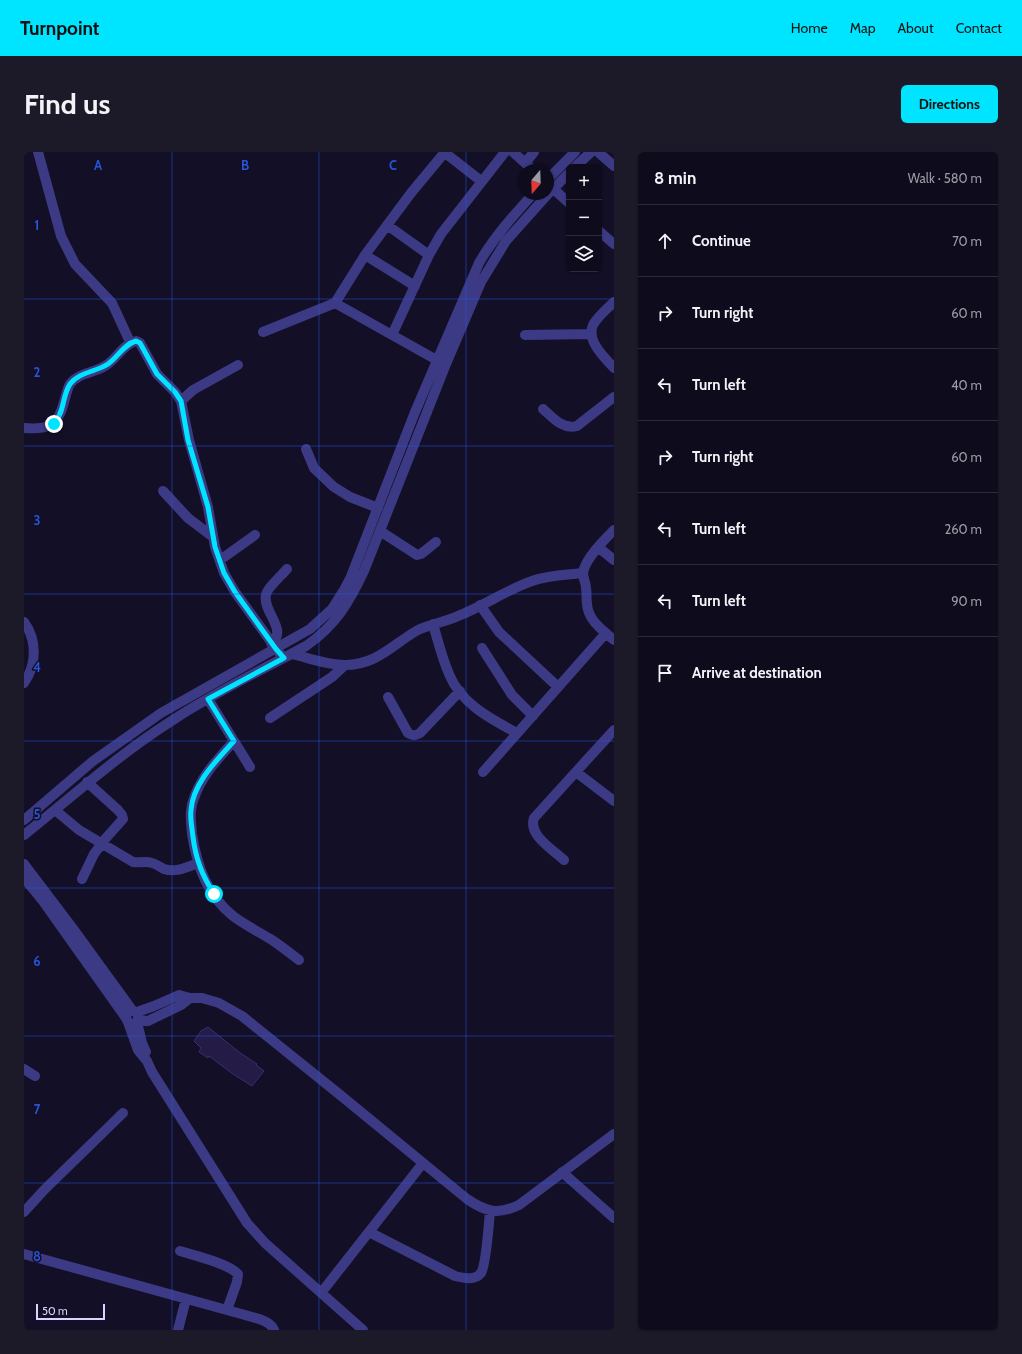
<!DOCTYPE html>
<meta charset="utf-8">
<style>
:root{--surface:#0e0b1c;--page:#1c1929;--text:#f1f3f6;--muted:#9b9ba3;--line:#2e2b3b;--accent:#00e5ff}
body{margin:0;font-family:Cabin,sans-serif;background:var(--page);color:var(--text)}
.controls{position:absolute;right:12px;top:12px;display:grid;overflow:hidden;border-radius:6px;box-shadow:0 1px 3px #0004}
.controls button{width:36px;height:36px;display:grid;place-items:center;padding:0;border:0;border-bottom:1px solid var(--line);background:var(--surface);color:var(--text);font:20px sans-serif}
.compass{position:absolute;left:494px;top:12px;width:36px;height:36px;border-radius:50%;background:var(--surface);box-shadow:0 1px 3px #0004;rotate:199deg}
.scale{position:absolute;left:12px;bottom:10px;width:69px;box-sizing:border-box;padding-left:4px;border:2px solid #d9d4ff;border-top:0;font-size:11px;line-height:14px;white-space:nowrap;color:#d9d4ff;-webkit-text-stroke:3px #130f26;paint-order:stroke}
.stop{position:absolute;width:12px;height:12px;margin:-9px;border:3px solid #00e5ff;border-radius:50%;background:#fff}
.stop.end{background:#00e5ff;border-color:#fff;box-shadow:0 1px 4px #0008}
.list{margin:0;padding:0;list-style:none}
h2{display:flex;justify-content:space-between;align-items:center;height:52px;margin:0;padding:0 16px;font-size:17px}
h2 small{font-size:13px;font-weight:400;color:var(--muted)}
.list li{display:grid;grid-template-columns:26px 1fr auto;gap:12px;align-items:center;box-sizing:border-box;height:72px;padding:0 16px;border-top:1px solid var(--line)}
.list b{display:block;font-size:15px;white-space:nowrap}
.list em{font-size:13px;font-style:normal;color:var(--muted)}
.icon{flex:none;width:22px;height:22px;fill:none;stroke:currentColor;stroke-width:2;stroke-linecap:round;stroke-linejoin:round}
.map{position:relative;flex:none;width:590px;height:1178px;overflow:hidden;border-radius:6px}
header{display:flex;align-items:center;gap:24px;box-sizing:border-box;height:56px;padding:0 20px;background:var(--accent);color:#111}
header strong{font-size:19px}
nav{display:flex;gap:22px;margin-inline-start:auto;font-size:14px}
.intro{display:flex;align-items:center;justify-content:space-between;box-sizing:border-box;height:96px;padding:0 24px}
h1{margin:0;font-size:28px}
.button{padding:10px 18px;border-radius:6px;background:var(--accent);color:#111;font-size:14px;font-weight:700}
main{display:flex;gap:24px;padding:0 24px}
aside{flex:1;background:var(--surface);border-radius:6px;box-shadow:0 1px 3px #0004}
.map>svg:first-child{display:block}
.building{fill:#241b47;stroke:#3b2d73}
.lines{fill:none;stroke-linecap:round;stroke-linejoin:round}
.minor{stroke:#3d3a85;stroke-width:10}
.route{stroke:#00e5ff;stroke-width:5}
.grid{fill:none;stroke:#2655da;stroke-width:1;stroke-opacity:0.55}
.grid-label{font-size:13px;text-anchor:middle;font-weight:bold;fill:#2655da;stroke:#130f26;stroke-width:3;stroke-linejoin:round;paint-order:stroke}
</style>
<header>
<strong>Turnpoint</strong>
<nav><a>Home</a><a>Map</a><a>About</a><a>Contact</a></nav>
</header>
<div class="intro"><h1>Find us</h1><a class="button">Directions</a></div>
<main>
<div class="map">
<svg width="590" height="1178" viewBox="0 0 590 1178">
<rect width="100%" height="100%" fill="#130f26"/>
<!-- building -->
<path class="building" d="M 184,875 L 215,900 L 233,912 L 232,913 L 240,919 L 228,934 L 209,922 L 185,904 L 184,906 L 175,900 L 177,896 L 170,889 L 177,879 Z"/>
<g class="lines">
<!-- minor -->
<path class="minor" d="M 14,0 L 37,84 L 51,112 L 88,151 L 106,190
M 420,0 L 457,29
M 489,0 L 509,18
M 574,0 L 590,14
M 501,11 L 510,0
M 551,15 L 567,0
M 524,27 L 551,0
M 524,32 L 545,51
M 524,42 L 545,21
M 363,73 L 405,103
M 575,79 L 590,92
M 341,103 L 391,134
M 590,150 C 583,157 574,164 569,173 C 562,189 581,206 590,216
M 311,151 L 341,103 L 387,41 L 421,0
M 239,180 L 311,151 L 418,211
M 368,183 L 405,103 L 417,82 L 481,0
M 501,183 L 567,182
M 157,249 L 169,238 L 214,213
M 519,257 C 529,266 539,278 553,274 L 590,245
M 0,276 C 24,278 34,274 40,250 C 42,244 43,237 46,232 C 54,221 70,221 81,214 C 93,207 99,192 112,189 L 116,191 L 133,222 L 151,240 L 157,249 L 165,288 L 184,355 L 191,395 L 200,421 L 211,440 L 256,502
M 282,297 L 290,316 L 310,335 L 326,345 L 354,356
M 139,339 L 164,366 L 189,385
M 590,378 C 580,388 561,407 559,421 C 559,426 562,431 562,436 C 563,441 562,447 563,452 C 564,468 578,478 590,488
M 356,379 L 393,403 L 397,402 L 412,390
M 574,395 L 590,408
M 196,408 L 231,383
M 456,453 L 475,480 L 534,535
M 0,470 C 13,488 13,512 0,531
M 409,472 C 414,489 418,506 425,522 C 437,552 467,567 493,581
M 247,491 C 265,479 238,459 242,443 C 243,436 258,423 263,417
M 458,496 L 488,543 L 509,564
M 268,502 C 285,506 303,513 321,513 C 353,513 369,492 394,478 C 407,472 421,470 434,464 C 460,454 482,438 508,429 C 524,423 542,423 559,421
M 364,545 L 384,581 C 389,584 391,584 396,581 L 436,539
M 184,547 L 226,615
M 246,566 L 308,525 L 321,513
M 210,589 C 194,607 178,623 170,646 C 165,658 167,669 168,682 C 173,714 183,743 209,764 C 221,773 235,780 248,788 C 257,794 266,801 275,808
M 459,620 L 582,481
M 552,620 L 590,649
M 31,658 L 55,678 L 109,710 C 116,711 122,709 128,711 C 132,712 136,715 140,717 C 152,721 163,715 174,711
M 0,668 L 69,609 L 137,561 L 286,477 L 308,457 L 320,438 L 326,427 L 391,260 L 455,111 C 470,85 489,64 509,42
M 0,683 C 49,644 95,602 149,568 C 191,540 238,518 282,494 C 312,473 325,451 340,419 L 422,212 L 457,130 L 482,89 L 524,42
M 540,708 C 528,697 504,683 510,666 L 590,578
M 0,712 L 50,778 L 108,858 L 114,861 L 114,868 C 112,872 108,873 104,870 L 102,866 L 103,861 L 108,858
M 0,726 L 19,749 L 102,866
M 58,727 L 70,702 L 82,686 L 99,667 L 98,663 L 94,658 L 63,630
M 113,860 L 130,854 L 155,843 L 166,846 L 178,846 L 195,851 L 218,864 L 315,942 L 443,1047 C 462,1060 474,1063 495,1053 L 590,982
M 114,868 L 124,869 L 157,853 L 166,846
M 104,870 L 114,898 L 123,909 L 128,920 L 223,1071 L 241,1091 L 339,1178
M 113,870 L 118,891 L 122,900
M 0,917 L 11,924
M 538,1020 L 590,1066
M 0,1060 L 21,1037 L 99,961
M 345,1080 L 431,1124 C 439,1126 451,1129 457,1121 C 462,1114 465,1070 466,1059
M 156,1099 C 172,1104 203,1111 214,1122 L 213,1130 L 203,1158
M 0,1102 L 221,1163 C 230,1166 246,1168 250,1178
M 297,1141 L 399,1011
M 154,1178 L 162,1147"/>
</g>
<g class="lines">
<!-- route -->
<path class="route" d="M 30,272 C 41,259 38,244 46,232 C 55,220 72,220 84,212 C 94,205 100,192 112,189 L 116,191 L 133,222 L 151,240 L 157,249 L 164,288 L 184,355 L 191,395 L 200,421 L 211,440 L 252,497 L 260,506 L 184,547 L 210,589 C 193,608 169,631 167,658 C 166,667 168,676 169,685 C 172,708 178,723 190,742"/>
</g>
<!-- grid -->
<path class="grid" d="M 148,0 L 148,1178M 295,0 L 295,1178M 442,0 L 442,1178M 0,147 L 590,147M 0,294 L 590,294M 0,442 L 590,442M 0,589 L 590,589M 0,736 L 590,736M 0,884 L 590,884M 0,1031 L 590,1031"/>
<g class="grid-label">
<text x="74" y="18">A</text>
<text x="221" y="18">B</text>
<text x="369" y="18">C</text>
<text x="13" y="78">1</text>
<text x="13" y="225">2</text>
<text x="13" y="373">3</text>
<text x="13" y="520">4</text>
<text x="13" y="667">5</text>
<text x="13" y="814">6</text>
<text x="13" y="962">7</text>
<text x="13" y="1109">8</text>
</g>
</svg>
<div class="controls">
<button>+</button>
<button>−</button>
<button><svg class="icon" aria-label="layers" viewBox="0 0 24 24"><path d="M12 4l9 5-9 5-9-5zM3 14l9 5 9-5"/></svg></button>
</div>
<svg class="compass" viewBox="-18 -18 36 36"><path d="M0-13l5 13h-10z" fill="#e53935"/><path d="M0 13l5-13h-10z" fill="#9b9ba3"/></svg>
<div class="scale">50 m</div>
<div class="stop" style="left:190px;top:742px"></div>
<div class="stop end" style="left:30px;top:272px"></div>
</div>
<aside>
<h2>8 min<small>Walk · 580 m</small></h2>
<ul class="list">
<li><svg class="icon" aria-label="ahead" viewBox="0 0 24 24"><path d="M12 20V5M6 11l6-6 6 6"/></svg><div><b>Continue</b></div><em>70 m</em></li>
<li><svg class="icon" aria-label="right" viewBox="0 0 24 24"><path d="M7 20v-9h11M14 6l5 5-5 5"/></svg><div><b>Turn right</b></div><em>60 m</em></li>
<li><svg class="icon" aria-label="left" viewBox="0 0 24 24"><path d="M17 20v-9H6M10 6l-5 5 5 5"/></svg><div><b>Turn left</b></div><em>40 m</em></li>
<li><svg class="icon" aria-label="right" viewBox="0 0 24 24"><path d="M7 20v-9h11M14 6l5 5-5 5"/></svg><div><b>Turn right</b></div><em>60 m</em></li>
<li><svg class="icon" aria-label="left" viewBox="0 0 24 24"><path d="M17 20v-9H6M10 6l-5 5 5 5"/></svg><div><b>Turn left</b></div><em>260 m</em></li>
<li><svg class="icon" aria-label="left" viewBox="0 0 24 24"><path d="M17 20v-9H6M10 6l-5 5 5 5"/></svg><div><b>Turn left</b></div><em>90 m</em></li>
<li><svg class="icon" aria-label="arrive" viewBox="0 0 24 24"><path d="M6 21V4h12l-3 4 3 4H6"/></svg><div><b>Arrive at destination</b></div></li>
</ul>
</aside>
</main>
